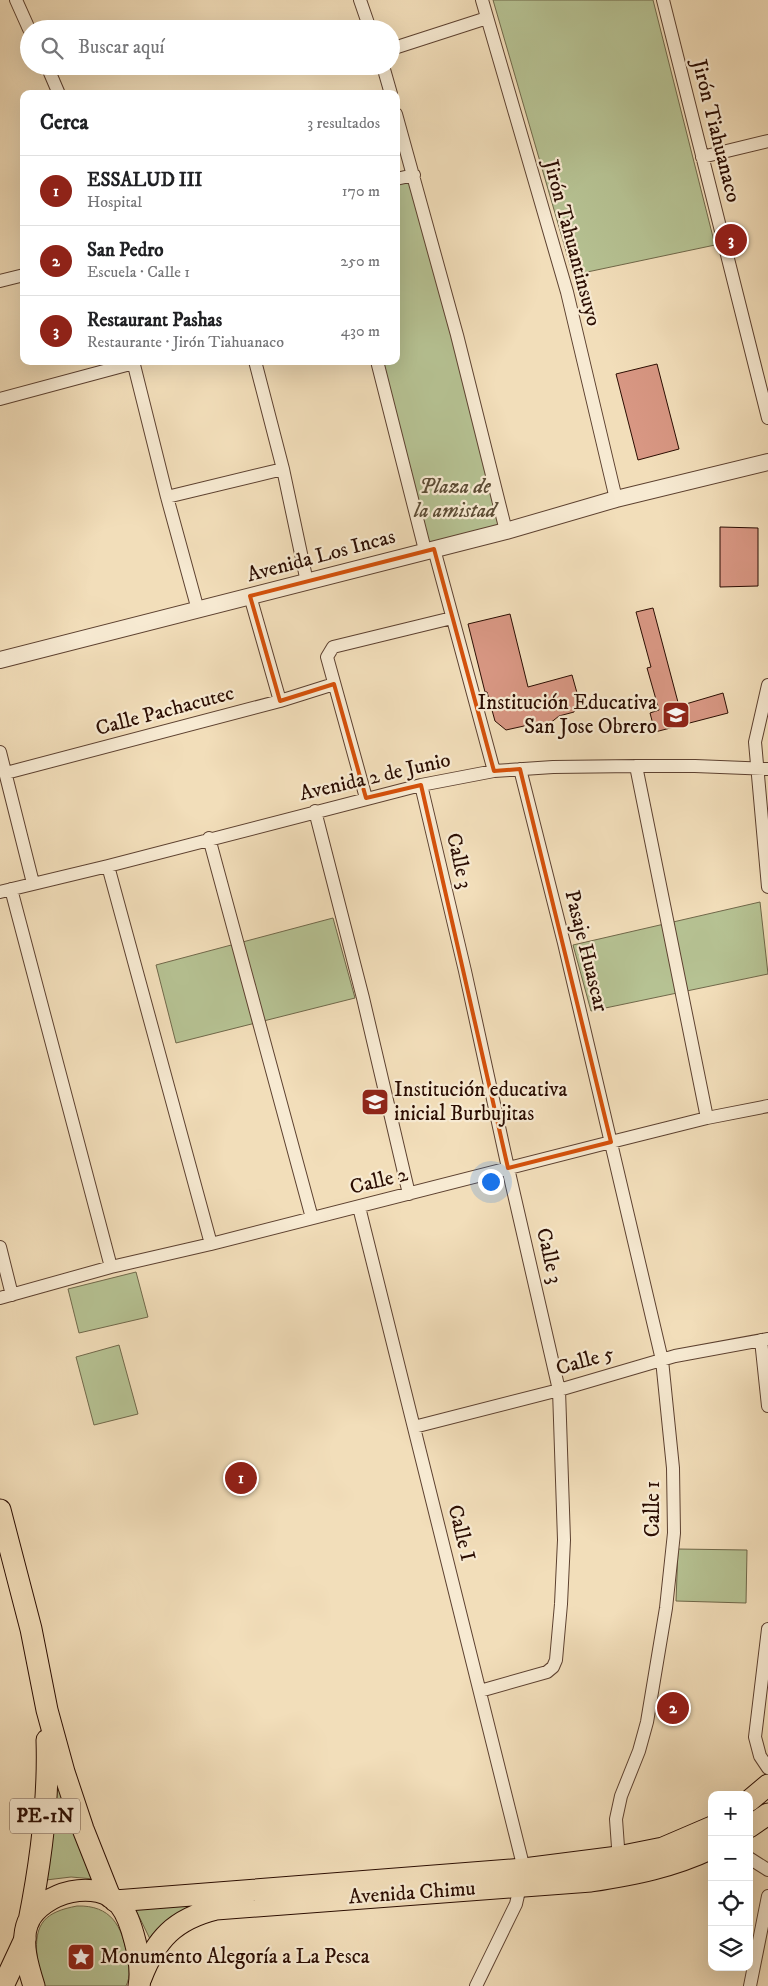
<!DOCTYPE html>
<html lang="es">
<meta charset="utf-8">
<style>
:root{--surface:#fff;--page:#f2f2f2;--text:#202124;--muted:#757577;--line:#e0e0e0;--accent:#8f2418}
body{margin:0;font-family:"IM FELL DW Pica",serif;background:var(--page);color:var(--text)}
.controls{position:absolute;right:15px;bottom:15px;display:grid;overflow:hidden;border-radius:10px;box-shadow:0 5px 20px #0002}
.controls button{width:45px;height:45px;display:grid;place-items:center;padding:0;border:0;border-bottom:1px solid var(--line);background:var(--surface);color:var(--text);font:25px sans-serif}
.you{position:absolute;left:490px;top:1181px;width:18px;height:18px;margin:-12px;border:4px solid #fff;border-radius:50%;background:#1a73e8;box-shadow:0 0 0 8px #1a73e833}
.badge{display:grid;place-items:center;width:32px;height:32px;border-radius:50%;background:var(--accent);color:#fff;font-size:16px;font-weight:700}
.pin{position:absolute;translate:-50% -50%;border:2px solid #fff;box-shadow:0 1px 5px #0006}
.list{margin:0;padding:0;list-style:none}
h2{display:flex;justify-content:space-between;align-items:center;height:65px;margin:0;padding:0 20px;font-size:21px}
h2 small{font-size:16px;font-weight:400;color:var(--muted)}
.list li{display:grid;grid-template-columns:32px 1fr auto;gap:15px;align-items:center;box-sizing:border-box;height:70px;padding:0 20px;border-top:1px solid var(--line)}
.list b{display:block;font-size:19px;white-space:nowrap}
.list p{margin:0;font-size:16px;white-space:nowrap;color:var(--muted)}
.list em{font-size:16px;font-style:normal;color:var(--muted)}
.icon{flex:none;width:28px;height:28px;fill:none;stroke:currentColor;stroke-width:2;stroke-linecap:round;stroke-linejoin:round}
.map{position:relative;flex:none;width:768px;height:1986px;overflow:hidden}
.search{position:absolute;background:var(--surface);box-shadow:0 5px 20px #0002;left:20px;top:20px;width:380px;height:55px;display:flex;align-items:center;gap:12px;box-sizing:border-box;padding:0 18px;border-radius:28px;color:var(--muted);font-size:19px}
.panel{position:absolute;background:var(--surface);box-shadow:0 5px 20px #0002;left:20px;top:90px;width:380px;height:275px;border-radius:10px}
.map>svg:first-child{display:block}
.green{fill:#b6c293;stroke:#70684a}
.building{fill:#d89783;stroke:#2b0d02}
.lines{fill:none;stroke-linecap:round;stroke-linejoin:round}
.minor-casing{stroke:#5d4130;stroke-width:14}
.tertiary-casing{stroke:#5d4130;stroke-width:18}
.primary-casing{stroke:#2b0d02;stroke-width:23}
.trunk-casing{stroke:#2b0d02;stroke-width:23}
.minor{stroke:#f7ead2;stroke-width:12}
.tertiary{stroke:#f7ead2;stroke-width:16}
.primary{stroke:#f2deba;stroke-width:21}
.trunk{stroke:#f2deba;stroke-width:21}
.marked{fill:none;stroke:#d5510b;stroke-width:4;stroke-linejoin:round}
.labels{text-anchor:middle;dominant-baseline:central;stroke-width:4.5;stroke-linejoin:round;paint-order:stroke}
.shield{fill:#f7ead2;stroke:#684f40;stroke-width:1}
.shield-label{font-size:20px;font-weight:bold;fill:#2b0d02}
.street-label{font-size:21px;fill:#2b0d02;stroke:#f7ead2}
.park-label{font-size:21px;font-style:italic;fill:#5c4c35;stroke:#f7ead2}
.poi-label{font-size:21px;fill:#2b0d02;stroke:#f7ead2;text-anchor:start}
</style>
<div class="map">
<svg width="768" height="1986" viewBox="0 0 768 1986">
<rect width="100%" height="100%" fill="#f2deba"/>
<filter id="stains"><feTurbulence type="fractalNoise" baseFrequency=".004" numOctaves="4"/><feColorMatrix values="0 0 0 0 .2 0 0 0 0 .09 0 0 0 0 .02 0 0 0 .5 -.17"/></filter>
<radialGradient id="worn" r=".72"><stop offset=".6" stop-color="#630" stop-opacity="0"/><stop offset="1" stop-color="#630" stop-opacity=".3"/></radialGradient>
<!-- green -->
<path class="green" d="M 493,0 L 653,0 L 715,245 L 573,275 Z
M 414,175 L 506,531 L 425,550 L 377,361 L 396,361 L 396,179 Z
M 760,902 L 768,974 L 591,1011 L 573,945 Z
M 333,918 L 355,998 L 176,1043 L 156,965 Z
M 136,1272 L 148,1317 L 79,1333 L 68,1289 Z
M 119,1345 L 138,1414 L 94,1425 L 76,1357 Z
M 678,1549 L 747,1550 L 746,1603 L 676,1601 Z
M 56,1763 L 94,1879 L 71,1877 L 46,1880 Z
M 232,1895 L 150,1939 L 133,1904 Z
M 77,1906 C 111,1905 122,1926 127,1955 C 129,1966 131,1976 126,1986 L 45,1986 C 40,1977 38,1966 37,1956 C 34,1923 45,1912 77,1906 Z"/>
<!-- building -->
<path class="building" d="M 657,364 L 679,449 L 638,460 L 616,374 Z
M 720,527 L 758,528 L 758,586 L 720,587 Z
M 653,608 L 679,706 L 723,693 L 728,713 L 655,732 L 650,713 L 659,710 L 647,668 L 651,667 L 636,612 Z
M 510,614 L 528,687 L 572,675 L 579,700 L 574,712 L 559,716 L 549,724 L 536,727 L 524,726 L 506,730 L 495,721 L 487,692 L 485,692 L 468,624 Z"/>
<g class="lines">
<defs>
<path id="minor" d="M 16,0 L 29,29
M 360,0 L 370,29
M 482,0 L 567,292 L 616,499
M 663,0 L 768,418
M 391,49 L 487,18
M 47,66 L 59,94
M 383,66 L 391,94
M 396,114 L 457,335 L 506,531
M 702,157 L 768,141
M 396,179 L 414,175
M 0,281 L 24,275
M 133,361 L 167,497 L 198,610
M 255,361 L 283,469 L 307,582
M 377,361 L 425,550
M 0,399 L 134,363
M 167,497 L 283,469
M 434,549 L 494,771
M 250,596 L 280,701
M 768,685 L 755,742 L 768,887
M 0,752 L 33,883
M 636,766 L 707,1118
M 520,769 L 564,943 L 662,1360 L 673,1468 L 674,1533 L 666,1608 L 647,1722 L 639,1751 L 621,1796 L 616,1819 L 619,1861
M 6,773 L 280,701 L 334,684
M 421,785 L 465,971 L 508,1168 L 559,1390 L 564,1540 L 561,1604 L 556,1660 L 553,1667 L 547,1672 L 480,1691
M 366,798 L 327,657 L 333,647 L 452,618
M 315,811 L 363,998 L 409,1194
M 209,838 L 312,1218
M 108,866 L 211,1244
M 11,889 L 111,1267
M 0,892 L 108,866 L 421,785 L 494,771 L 553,767 L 636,766 L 695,766 L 768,769
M 359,1207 L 524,1869 L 516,1904 L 476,1986
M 0,1247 L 12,1295
M 0,1298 L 111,1267 L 211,1244 L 611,1142 L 707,1118 L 768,1106
M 761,1340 L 768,1406
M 414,1427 L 559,1390 L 675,1356 L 768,1339
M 768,1629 L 755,1737 L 760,1756 L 768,1768
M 749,1858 L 768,1870
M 750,1986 L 768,1896"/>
<path id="tertiary" d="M 0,660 L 506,531 L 616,499 L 768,462"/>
<path id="primary" d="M 749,1801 L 768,1785
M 749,1827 L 768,1814
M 115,1901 L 524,1869 L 618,1857 L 663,1848 L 712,1827
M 141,1978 C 156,1939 175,1919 216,1909 L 591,1881 C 635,1874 672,1867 712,1848
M 3,1986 L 25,1939"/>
<path id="trunk" d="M 0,1510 L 31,1629 L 47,1710 L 64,1772 L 83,1829 L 110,1897
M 29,1921 C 41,1861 49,1802 47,1740
M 34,1986 C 28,1967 20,1942 28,1922 C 42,1892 98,1877 120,1905 C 128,1915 132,1929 135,1941 C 139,1956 142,1971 139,1986"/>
</defs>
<!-- minor casing -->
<use href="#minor" class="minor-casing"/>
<!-- tertiary casing -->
<use href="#tertiary" class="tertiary-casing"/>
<!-- primary casing -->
<use href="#primary" class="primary-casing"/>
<!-- trunk casing -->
<use href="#trunk" class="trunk-casing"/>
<!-- minor -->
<use href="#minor" class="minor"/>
<!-- tertiary -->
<use href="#tertiary" class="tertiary"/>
<!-- primary -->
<use href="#primary" class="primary"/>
<!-- trunk -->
<use href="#trunk" class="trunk"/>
</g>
<!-- marked area -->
<path class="marked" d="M 434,549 L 494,771 L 520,769 L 611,1142 L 508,1168 L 421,785 L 366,798 L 334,684 L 280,701 L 250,596 Z"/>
<!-- icons -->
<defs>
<symbol id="school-square" viewBox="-11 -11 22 22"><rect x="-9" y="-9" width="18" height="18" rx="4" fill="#8f2418" stroke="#f7ead2"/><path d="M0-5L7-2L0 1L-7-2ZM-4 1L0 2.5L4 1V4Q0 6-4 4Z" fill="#fff"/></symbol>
<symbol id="sight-square" viewBox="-11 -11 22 22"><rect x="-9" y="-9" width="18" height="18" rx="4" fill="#8f2418" stroke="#f7ead2"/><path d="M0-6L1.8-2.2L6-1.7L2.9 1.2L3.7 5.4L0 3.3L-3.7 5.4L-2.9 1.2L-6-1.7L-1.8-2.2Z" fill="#fff"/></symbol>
</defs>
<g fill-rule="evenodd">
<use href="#school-square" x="660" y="699" width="32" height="32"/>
<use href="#school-square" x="359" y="1086" width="32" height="32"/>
<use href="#sight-square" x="65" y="1941" width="32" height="32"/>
</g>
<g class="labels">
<!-- shield labels -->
<rect class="shield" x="10" y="1798.5" width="70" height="35" rx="4"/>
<g class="shield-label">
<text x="45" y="1816">PE-1N</text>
</g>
<!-- street labels -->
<g class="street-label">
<text transform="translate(716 131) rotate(76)">Jirón Tiahuanaco</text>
<text transform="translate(572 243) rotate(75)">Jirón Tahuantinsuyo</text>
<text transform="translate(321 556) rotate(-15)">Avenida Los Incas</text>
<text transform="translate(165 711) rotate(-15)">Calle Pachacutec</text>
<text transform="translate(375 777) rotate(-13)">Avenida 2 de Junio</text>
<text transform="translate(459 861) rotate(77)">Calle 3</text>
<text transform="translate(586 951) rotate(76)">Pasaje Huascar</text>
<text transform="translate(379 1181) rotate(-14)">Calle 2</text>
<text transform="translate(549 1256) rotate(77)">Calle 3</text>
<text transform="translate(585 1361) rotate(-16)">Calle 5</text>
<text transform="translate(653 1509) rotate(-90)">Calle 1</text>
<text transform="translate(461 1533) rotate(76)">Calle I</text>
<text transform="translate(412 1893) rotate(-4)">Avenida Chimu</text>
</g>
<!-- park labels -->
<g class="park-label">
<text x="455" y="487">Plaza de<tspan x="455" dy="24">la amistad</tspan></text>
</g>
<!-- poi labels -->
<g class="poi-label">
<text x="657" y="703" text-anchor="end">Institución Educativa<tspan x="657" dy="24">San Jose Obrero</tspan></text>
<text x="394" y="1090">Institución educativa<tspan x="394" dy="24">inicial Burbujitas</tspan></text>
<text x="100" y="1957">Monumento Alegoría a La Pesca</text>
</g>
</g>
<rect width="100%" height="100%" filter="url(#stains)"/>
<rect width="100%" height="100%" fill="url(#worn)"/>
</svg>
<div class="controls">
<button>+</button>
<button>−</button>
<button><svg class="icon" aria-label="locate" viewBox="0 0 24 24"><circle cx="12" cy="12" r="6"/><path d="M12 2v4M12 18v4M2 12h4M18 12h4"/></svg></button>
<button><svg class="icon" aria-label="layers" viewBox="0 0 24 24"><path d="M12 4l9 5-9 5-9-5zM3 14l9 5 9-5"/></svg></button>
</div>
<div class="you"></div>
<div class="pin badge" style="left:241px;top:1478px">1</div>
<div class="pin badge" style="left:673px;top:1708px">2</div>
<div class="pin badge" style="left:731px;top:240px">3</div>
<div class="search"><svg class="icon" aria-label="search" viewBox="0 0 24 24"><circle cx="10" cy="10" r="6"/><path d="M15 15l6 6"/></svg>Buscar aquí</div>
<section class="panel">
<h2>Cerca<small>3 resultados</small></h2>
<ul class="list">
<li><span class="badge">1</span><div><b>ESSALUD III</b><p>Hospital</p></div><em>170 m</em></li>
<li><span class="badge">2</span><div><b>San Pedro</b><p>Escuela · Calle 1</p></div><em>250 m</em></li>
<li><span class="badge">3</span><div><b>Restaurant Pashas</b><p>Restaurante · Jirón Tiahuanaco</p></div><em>430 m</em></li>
</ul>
</section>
</div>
